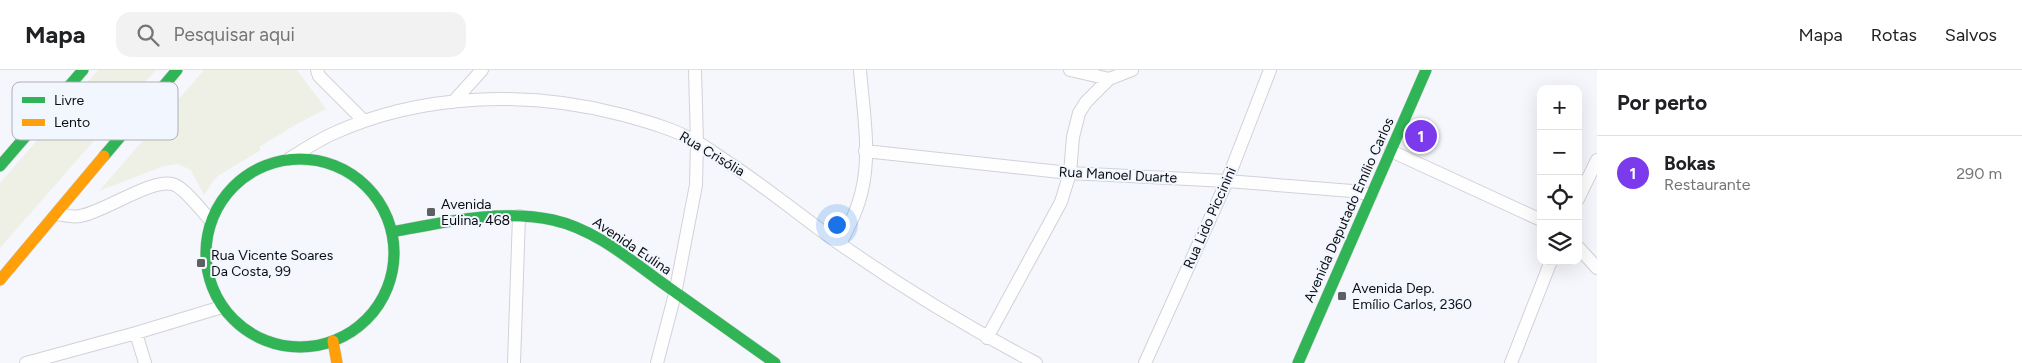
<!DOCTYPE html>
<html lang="pt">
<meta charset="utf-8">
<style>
:root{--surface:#fff;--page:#f2f2f2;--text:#202124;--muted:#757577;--line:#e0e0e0;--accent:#7c3aed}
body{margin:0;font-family:Figtree,sans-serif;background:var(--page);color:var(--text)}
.controls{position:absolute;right:15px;top:15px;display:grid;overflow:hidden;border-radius:10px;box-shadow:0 5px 20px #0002}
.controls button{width:45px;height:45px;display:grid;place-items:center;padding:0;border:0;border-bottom:1px solid var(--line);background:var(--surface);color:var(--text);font:25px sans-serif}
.you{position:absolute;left:836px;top:154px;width:18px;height:18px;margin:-12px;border:4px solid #fff;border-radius:50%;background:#1a73e8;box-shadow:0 0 0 8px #1a73e833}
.badge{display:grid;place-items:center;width:32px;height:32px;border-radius:50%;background:var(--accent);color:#fff;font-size:16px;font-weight:700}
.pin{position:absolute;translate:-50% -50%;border:2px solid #fff;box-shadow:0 1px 5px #0006}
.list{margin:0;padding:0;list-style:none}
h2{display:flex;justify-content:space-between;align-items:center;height:65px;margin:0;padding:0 20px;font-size:21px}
h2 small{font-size:16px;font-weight:400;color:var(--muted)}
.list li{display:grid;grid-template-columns:32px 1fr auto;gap:15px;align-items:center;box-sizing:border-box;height:75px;padding:0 20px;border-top:1px solid var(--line)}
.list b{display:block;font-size:19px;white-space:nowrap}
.list p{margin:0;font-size:16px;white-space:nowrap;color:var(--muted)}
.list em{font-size:16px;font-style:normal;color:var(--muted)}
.icon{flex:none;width:28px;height:28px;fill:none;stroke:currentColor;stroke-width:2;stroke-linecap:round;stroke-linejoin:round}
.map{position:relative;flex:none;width:1597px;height:293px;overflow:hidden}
header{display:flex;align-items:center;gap:30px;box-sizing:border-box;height:70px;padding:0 25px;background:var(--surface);border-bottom:1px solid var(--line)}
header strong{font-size:24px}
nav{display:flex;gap:28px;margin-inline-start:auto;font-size:18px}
.search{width:350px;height:45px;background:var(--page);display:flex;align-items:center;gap:12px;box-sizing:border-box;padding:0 18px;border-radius:15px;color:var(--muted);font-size:19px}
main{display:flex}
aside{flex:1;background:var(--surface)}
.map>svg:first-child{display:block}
.green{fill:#eef0e5}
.building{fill:#d9d8d9;stroke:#c4c3c4}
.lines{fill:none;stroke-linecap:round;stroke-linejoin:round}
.street-casing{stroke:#d0d2d6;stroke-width:14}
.fast-casing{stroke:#d0d2d6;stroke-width:12}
.slow-casing{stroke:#d0d2d6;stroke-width:12}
.street{stroke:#fefeff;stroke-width:12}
.fast{stroke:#30b455;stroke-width:11}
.slow{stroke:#ff9f0a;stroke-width:11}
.poi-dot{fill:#5e5f63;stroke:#f2f6ff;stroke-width:2}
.labels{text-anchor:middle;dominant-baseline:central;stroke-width:4;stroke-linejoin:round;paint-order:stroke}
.street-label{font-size:14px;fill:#0c0d10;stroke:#f2f6ff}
.poi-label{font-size:14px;fill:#0c0d10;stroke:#f2f6ff;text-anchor:start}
.key{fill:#f2f6ff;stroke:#adb0b7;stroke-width:1}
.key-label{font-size:14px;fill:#0c0d10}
</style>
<header>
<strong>Mapa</strong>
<div class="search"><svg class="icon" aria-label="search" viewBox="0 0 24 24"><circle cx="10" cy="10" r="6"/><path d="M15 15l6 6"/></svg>Pesquisar aqui</div>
<nav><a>Mapa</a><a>Rotas</a><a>Salvos</a></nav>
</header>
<main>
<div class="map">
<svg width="1597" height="293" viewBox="0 0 1597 293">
<rect width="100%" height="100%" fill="#f5f7fc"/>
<!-- green -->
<path class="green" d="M 98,0 L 156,0 L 0,178 L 0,113 Z
M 204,0 L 297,0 L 326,39 L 295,55 L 259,77 L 261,80 L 219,105 L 214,110 L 204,125 L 191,100 L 178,94 L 164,96 L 99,121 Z"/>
<!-- building -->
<path class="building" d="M 1417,51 L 1435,59 L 1425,82 L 1406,73 Z"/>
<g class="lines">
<defs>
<path id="street" d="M 317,0 L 319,6 L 364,51
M 1070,0 L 1109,9
M 453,32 L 482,0
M 865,81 L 1070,103 L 1227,111 L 1352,121 L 1371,125
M 1391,81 L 1541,150
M 289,89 C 303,80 317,71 332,64 C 421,23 529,20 623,45 C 648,52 674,59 697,72 C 708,78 718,86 729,93 C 767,118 802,147 840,174 C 903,218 969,258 1036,293
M 1578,129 L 1597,90
M 57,144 C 65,145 72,148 80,146 C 105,142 154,106 175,115 C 186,120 202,141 211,151
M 840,174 C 849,156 858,139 862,120 C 871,82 863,39 860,0
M 1578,177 L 1597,198
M 136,263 L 145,293
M 987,268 L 1061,132 L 1070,103 L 1073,67 L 1079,43 L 1086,32 L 1109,9 L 1132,0
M 26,293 L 136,263 L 222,237
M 514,293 L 519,146
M 657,293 L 675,224 L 696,115 L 697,72 L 695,0
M 1145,293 L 1227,111 L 1270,0
M 1511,293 L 1551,191"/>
<path id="fast" d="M 104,86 L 177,0
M206 183a94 94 0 1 1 188 0a94 94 0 1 1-188 0Z
M 0,96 L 83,0
M 392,162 C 445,152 500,139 553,150 C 594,159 628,188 661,212 C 699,239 737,266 775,293
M 1298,293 L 1426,0"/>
<path id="slow" d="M 0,210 L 104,86
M 333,271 L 337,293"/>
</defs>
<!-- street casing -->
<use href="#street" class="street-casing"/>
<!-- fast casing -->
<use href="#fast" class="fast-casing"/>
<!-- slow casing -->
<use href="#slow" class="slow-casing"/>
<!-- street -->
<use href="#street" class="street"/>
<!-- fast -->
<use href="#fast" class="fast"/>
<!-- slow -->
<use href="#slow" class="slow"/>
</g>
<!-- markers -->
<g class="poi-dot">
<rect x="426" y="137" width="10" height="10" rx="2.5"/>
<rect x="196" y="188" width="10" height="10" rx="2.5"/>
<rect x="1337" y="221" width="10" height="10" rx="2.5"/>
</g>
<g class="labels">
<!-- street labels -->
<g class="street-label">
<text transform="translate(712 84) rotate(31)">Rua Crisólia</text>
<text transform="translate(1118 105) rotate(3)">Rua Manoel Duarte</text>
<text transform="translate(1349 140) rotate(-66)">Avenida Deputado Emílio Carlos</text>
<text transform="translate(1210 148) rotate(-66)">Rua Lido Piccinini</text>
<text transform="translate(632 176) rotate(34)">Avenida Eulina</text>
</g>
<!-- poi labels -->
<g class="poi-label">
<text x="441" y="134">Avenida<tspan x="441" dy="16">Eulina, 468</tspan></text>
<text x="211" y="185">Rua Vicente Soares<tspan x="211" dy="16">Da Costa, 99</tspan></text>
<text x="1352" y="218">Avenida Dep.<tspan x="1352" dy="16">Emílio Carlos, 2360</tspan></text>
</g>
</g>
<!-- legend -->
<rect x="12" y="12" width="166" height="58" rx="8" class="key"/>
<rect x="22" y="27" width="23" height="6" fill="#30b455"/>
<rect x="22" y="49" width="23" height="7" fill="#ff9f0a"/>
<g class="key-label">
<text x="54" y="35">Livre</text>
<text x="54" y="57">Lento</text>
</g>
</svg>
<div class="controls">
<button>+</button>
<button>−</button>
<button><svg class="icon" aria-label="locate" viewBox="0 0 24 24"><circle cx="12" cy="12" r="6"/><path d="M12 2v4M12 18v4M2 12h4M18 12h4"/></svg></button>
<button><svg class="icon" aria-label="layers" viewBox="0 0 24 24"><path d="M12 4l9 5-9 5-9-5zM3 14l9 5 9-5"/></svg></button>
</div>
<div class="you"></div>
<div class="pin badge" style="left:1421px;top:66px">1</div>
</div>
<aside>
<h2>Por perto<small></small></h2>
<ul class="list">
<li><span class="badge">1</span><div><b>Bokas</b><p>Restaurante</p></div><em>290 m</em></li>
</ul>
</aside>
</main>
